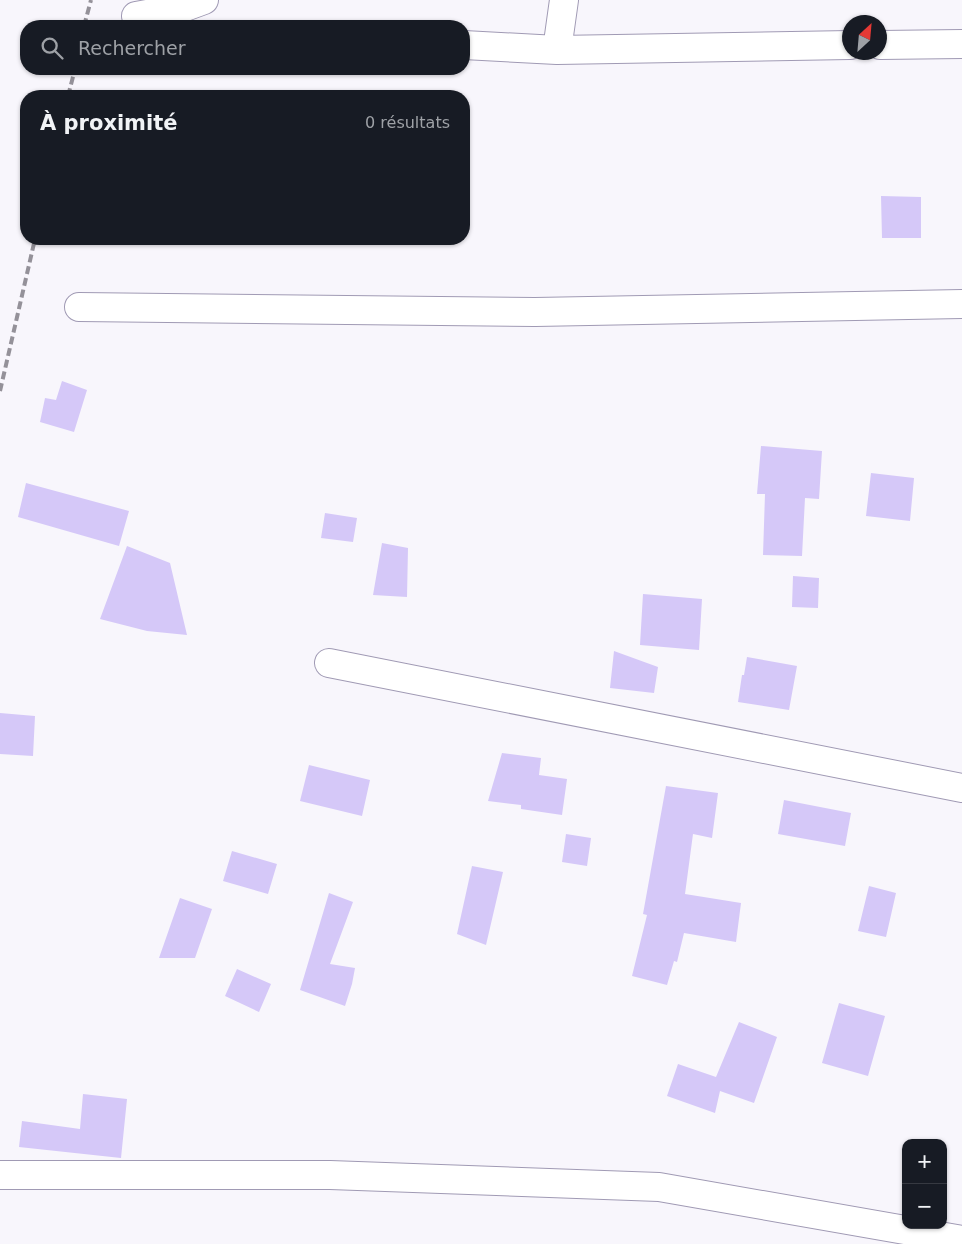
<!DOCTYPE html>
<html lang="fr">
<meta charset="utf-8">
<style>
:root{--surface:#171b24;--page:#242831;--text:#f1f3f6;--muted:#9ea1a6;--line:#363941}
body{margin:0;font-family:"DejaVu Sans",sans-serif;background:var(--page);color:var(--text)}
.controls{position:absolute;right:15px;bottom:15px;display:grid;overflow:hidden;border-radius:10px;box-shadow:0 1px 4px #0004}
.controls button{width:45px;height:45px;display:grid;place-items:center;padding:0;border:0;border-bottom:1px solid var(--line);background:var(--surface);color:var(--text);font:25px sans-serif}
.compass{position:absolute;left:842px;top:15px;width:45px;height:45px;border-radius:50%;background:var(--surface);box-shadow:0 1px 4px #0004;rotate:26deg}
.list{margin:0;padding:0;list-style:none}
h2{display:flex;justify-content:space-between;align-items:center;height:65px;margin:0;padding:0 20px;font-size:21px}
h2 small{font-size:16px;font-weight:400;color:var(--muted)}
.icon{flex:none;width:28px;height:28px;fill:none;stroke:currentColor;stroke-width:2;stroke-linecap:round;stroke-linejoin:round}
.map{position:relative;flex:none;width:962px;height:1244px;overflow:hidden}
.search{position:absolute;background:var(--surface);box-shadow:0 1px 4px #0004;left:20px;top:20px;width:450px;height:55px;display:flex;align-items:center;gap:12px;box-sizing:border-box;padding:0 18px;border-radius:20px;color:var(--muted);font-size:19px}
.panel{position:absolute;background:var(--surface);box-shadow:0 1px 4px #0004;left:20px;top:90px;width:450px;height:155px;border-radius:20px}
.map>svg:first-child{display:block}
.building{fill:#d5c8f8}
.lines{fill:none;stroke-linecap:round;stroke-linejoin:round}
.street-casing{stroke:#a09ab4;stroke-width:30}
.street{stroke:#fff;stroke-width:28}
.rail{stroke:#949199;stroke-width:4;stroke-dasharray:8 4;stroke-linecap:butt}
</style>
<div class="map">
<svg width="962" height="1244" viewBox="0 0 962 1244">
<rect width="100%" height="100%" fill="#f8f6fc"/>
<!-- building -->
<path class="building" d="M 881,196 L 921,197 L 921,238 L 882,238 Z
M 62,381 L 87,390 L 74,432 L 40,422 L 45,398 L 56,400 Z
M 761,446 L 822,451 L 819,499 L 805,498 L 802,556 L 763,555 L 765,494 L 757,494 Z
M 871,473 L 914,478 L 910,521 L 866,516 Z
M 26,483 L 129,511 L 119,546 L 18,517 Z
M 325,513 L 357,518 L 353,542 L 321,538 Z
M 382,543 L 408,548 L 407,597 L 373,595 Z
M 127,546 L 170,563 L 187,635 L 147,631 L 100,619 Z
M 793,576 L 819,578 L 818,608 L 792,607 Z
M 643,594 L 702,599 L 699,650 L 640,645 Z
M 614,651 L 658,667 L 654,693 L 610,688 Z
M 747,657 L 797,666 L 789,710 L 738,702 L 742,675 L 744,675 Z
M 0,713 L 35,716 L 33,756 L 0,754 Z
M 502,753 L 541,758 L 539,775 L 567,779 L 562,815 L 521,809 L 521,805 L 488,801 Z
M 309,765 L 370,780 L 362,816 L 300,801 Z
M 666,786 L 718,793 L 712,838 L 693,834 L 685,894 L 741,903 L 736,942 L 684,933 L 677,962 L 674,961 L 667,985 L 632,976 L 647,915 L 643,914 Z
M 784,800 L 851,813 L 845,846 L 778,834 Z
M 566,834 L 591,838 L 587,866 L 562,862 Z
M 232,851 L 277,864 L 268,894 L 223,881 Z
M 472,866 L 503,872 L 486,945 L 457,934 Z
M 869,886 L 896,893 L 886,937 L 858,931 Z
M 329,893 L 353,902 L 330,964 L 355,968 L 352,984 L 345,1006 L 300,990 Z
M 180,898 L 212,909 L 195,958 L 159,958 Z
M 237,969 L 271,984 L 259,1012 L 225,996 Z
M 839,1003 L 885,1016 L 868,1076 L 822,1063 Z
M 739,1022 L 777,1037 L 754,1103 L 720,1091 L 715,1113 L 667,1096 L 678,1064 L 716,1077 Z
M 83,1094 L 127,1099 L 121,1158 L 19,1147 L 22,1121 L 80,1129 Z"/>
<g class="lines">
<defs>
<path id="street" d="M 136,16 L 185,7 L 204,0
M 464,45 L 557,50 L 850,45
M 880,45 L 962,44
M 557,50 L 564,0
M 79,307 L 535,312 L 962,304
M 329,663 L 962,788
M 0,1175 L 330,1175 L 659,1187 L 962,1240"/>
</defs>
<!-- street casing -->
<use href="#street" class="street-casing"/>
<!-- street -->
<use href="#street" class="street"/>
<!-- rail -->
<path class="rail" d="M 84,26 L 91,0
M 68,96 L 75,69
M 0,391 L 35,239"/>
</g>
</svg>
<div class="controls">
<button>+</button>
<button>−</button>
</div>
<svg class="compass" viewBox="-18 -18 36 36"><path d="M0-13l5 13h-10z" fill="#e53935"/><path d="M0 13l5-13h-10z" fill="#9ea1a6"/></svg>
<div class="search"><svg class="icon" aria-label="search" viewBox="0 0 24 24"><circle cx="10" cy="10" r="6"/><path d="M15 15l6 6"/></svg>Rechercher</div>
<section class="panel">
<h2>À proximité<small>0 résultats</small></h2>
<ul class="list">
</ul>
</section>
</div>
